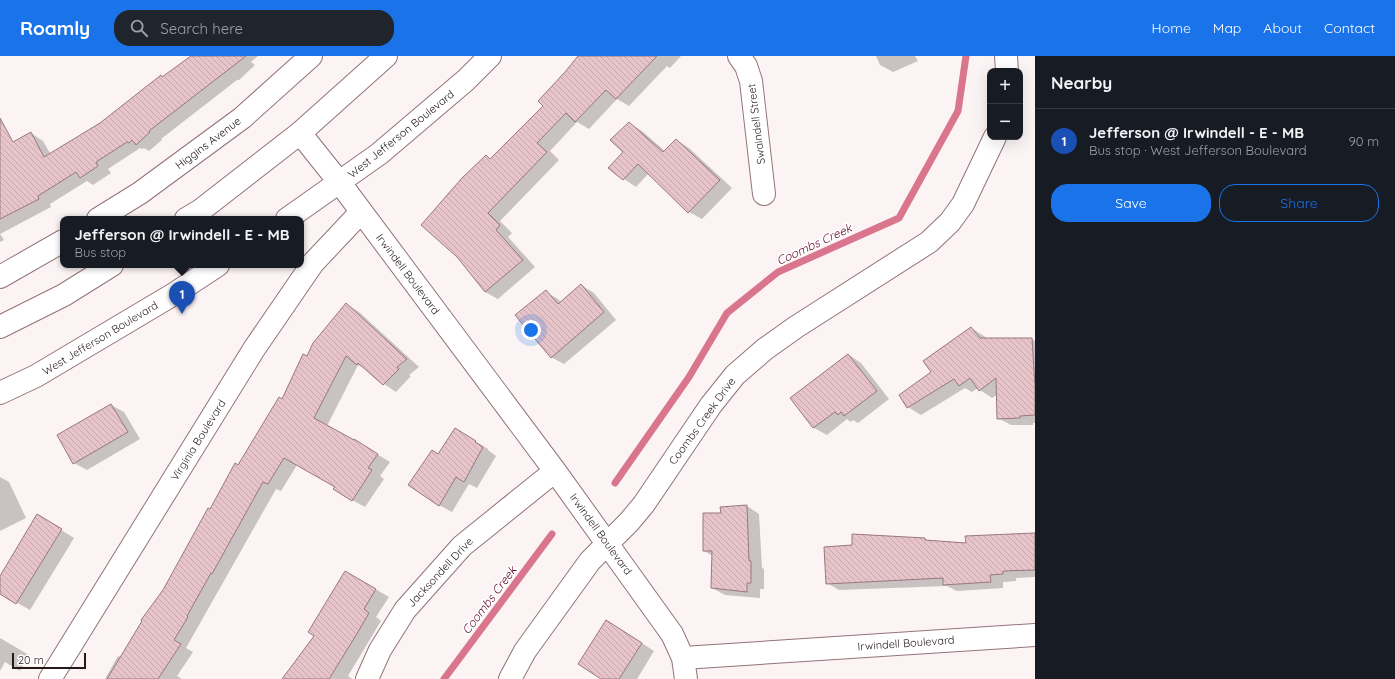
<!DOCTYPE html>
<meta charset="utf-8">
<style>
:root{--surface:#171b24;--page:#20242c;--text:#f1f3f6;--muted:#9ea1a6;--line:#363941;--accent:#1a73e8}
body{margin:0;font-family:Quicksand,sans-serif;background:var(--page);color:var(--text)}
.controls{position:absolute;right:12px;top:12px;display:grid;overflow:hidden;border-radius:8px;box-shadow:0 4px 16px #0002}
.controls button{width:36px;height:36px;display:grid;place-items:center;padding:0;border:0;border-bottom:1px solid var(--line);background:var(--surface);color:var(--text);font:20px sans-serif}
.scale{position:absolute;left:12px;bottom:10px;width:74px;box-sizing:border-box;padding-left:4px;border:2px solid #24181b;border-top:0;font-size:11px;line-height:14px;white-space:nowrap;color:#24181b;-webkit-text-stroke:3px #fff;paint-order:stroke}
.you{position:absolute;left:531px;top:274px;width:14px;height:14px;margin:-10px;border:3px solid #fff;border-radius:50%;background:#1a73e8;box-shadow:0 0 0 6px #1a73e833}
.badge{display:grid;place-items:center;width:26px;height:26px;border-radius:50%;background:var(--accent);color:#fff;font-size:13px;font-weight:700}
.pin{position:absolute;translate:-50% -33px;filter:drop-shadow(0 1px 2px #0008)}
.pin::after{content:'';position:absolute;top:21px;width:14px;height:12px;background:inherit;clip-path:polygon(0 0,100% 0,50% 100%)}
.popup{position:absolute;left:60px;top:160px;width:244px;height:52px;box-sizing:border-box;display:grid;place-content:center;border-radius:8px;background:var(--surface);filter:drop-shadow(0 1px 3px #0005);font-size:13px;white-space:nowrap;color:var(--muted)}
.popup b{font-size:15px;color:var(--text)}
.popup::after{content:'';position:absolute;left:50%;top:100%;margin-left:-8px;border:8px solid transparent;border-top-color:var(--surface)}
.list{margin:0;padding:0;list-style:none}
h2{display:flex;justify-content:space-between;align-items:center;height:52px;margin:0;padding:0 16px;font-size:17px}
h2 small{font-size:13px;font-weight:400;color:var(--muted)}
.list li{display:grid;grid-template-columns:26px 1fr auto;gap:12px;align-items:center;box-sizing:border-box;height:64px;padding:0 16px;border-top:1px solid var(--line)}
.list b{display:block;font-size:15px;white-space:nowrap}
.list p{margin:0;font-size:13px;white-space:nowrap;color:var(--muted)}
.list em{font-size:13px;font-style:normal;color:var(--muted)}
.actions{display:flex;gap:8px;padding:12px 16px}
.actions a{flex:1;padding:9px 0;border:1px solid var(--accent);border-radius:16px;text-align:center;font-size:14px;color:var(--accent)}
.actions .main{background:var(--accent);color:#fff}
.icon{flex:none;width:22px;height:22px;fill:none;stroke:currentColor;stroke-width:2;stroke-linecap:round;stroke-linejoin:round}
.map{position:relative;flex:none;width:1035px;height:623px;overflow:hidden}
header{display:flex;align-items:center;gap:24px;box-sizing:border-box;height:56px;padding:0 20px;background:var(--accent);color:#fff}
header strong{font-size:19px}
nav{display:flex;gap:22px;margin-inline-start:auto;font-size:14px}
.search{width:280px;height:36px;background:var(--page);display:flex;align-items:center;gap:10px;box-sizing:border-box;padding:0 14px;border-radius:16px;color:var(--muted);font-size:15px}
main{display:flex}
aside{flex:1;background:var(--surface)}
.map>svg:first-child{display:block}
.shadow{fill:#0003}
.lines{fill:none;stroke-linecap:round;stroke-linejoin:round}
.stream{stroke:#d9768d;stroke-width:7}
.building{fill:url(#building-back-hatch);stroke:#98787e}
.street-casing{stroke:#937379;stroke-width:24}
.secondary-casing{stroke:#937379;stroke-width:24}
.street{stroke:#fff;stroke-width:22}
.secondary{stroke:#fff;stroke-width:22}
.labels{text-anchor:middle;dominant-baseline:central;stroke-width:3.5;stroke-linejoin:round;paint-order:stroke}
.street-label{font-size:11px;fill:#24181b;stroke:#fff}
.water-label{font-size:12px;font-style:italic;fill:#65082c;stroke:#fff}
</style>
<header>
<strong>Roamly</strong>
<div class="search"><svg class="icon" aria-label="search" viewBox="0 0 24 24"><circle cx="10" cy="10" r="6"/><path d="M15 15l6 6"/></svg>Search here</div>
<nav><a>Home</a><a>Map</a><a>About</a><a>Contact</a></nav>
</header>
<main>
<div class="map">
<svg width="1035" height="623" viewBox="0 0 1035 623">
<defs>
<pattern id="building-back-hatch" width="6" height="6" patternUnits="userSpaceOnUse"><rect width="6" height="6" fill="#e7c4ca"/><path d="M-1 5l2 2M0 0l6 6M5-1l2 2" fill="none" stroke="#c6a8ad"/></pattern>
</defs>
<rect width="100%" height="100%" fill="#fbf3f4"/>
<!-- shadow -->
<path class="shadow" d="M 193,0 L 258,0 L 251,6 L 255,9 L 239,24 L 237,24 L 161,83 L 162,84 L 149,95 L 144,92 L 142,93 L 140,92 L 108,113 L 111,117 L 93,129 L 87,125 L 50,148 L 51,151 L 0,178 L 4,184 L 0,186 L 0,95 L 31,77 L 43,85 L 51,99 L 100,68 L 161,20 L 163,21 Z
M 580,0 L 681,0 L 670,12 L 667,10 L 629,50 L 617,43 L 589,73 L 577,66 L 550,95 L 559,104 L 500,165 L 512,177 L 508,181 L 535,211 L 498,243 L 485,236 L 457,200 L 486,100 L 491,103 L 544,50 Z
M 876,0 L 915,0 L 918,5 L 893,16 L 880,9 Z
M 629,67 L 642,75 L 665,95 L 676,84 L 689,92 L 732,132 L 702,163 L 689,156 L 649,117 L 636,131 L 624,123 L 610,112 L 624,96 Z
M 581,229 L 594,237 L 616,264 L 564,308 L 551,301 L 546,236 L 558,243 L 562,247 Z
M 347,248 L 359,256 L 419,311 L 409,319 L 411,320 L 396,336 L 384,328 L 369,315 L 358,309 L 327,370 L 367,392 L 390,406 L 380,420 L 384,423 L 365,451 L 352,444 L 336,431 L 297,409 L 281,435 L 276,433 L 186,592 L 193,596 L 177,620 L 182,623 L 105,623 L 118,600 L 121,601 L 164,535 L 210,455 L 282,344 L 307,301 Z
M 971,272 L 984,280 L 987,283 L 1032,283 L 1035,285 L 1035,367 L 1033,367 L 1033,369 L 1011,369 L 998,362 L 998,338 L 992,342 L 980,334 L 978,332 L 972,336 L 965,332 L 921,359 L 908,351 L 933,316 Z
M 849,299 L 861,307 L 889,343 L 858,367 L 853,364 L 851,366 L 847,363 L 827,379 L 814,372 L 792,342 Z
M 111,349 L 124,356 L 140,383 L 87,414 L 74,407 Z
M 468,381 L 488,393 L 488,394 L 496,400 L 477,432 L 469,428 L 452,456 L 439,449 Z
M 0,421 L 9,426 L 26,462 L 0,475 Z
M 747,450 L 759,458 L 762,512 L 764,513 L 764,533 L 760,533 L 760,542 L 725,539 L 712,532 L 713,500 L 704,495 L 722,458 Z
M 50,467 L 74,482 L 30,554 L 0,537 L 0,522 Z
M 1035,478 L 1035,521 L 1016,522 L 1016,525 L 1003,526 L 1003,532 L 957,535 L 947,530 L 839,534 L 827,527 L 925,483 L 930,486 L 967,488 Z
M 346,516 L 389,541 L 376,561 L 381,565 L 348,620 L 352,623 L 287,623 L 315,579 Z
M 619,572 L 654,595 L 637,623 L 603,623 Z
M 0,582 L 29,599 L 20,615 L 5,606 L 0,615 Z"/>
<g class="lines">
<!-- stream -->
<path class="stream" d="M 615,427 L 689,321 L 727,257 L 778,216 L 899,162 L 958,55 L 966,0
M 444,623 L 552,478"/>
</g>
<!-- building -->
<path class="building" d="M 191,0 L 246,0 L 149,75 L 150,76 L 136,89 L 132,84 L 129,87 L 127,86 L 96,106 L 98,110 L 80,122 L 76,116 L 38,140 L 39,143 L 0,163 L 0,62 L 13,86 L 31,76 L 44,101 L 100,67 L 161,19 L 162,21 Z
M 578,0 L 657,0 L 616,43 L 606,34 L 575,66 L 566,57 L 537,87 L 547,96 L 488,157 L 500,169 L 496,174 L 523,204 L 485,236 L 457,201 L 421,169 L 462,122 L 486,99 L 490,103 L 543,50 L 538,45 L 565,16 Z
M 629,66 L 663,96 L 676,83 L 720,124 L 688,157 L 638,108 L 623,124 L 608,112 L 623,96 L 610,84 Z
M 581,228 L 604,256 L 551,302 L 515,259 L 546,234 L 558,248 Z
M 346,247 L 407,303 L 397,311 L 399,313 L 383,329 L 358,307 L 357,309 L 346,300 L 314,362 L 354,384 L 354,383 L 378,398 L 368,412 L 372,414 L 352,445 L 333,433 L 335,431 L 284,402 L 268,428 L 263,426 L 212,518 L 211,517 L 187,560 L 188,561 L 174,584 L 181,588 L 158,623 L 107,623 L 142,565 L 141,564 L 163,534 L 208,452 L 210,453 L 235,407 L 238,409 L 279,341 L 282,343 L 303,298 L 307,300 L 313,287 Z
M 971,271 L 980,282 L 1032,282 L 1035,329 L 1035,359 L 1020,360 L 1020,362 L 997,363 L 996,322 L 979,335 L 970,322 L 959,330 L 954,323 L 907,352 L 899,339 L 931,316 L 923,305 Z
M 848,298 L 877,335 L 844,360 L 841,356 L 838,359 L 835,356 L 813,372 L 790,342 Z
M 111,348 L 128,376 L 73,408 L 57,379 Z
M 455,372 L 476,385 L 475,386 L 483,391 L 464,426 L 456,421 L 439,450 L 408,429 L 432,394 L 438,398 Z
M 747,449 L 749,505 L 751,505 L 751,527 L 747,527 L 747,536 L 711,532 L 712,495 L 703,495 L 703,457 L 721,457 L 720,451 Z
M 37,458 L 62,473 L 16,548 L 0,538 L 0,520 Z
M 1035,477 L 1035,514 L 1003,515 L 1003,518 L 990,519 L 991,526 L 943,529 L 943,522 L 826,528 L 824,491 L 852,489 L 852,478 L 925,482 L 925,484 L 966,487 L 965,480 Z
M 345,515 L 376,533 L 364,553 L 369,557 L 355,581 L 329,623 L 282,623 L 314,580 L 308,576 Z
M 606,564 L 642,587 L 619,623 L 601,623 L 578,608 Z"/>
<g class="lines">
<defs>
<path id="street" d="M 739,0 L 746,10 L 751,25 L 764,138
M 1006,0 L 1007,15
M 300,77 L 340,127 L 555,415 L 672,578 L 683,602 L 686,623
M 98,163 L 140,137 L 242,62 L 311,0
M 0,221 L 63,185
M 683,602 L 1035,579
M 50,623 L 254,293 L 313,207 L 361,156
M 367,623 L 380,594 L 405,554 L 462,490 L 555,415
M 510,623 L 525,595 L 590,505 L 629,466 L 644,448 L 711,349 L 735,319 L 765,293 L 796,271 L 929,186 L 950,166 L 963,148 L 995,81"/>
<path id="secondary" d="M 186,163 L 201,154 L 300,77 L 386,0
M 287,163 L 379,98 L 466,24 L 490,0
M 0,271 L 64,239 L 112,209
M 0,337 L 36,320 L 174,238 L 218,209"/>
</defs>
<!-- street casing -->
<use href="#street" class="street-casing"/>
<!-- secondary casing -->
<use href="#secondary" class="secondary-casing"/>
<!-- street -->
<use href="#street" class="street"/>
<!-- secondary -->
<use href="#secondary" class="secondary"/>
</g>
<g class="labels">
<!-- street labels -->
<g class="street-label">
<text transform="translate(756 68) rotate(-97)">Swaindell Street</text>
<text transform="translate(401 78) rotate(-39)">West Jefferson Boulevard</text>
<text transform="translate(208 87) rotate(-37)">Higgins Avenue</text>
<text transform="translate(408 218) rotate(53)">Irwindell Boulevard</text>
<text transform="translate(100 282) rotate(-31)">West Jefferson Boulevard</text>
<text transform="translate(702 365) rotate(-54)">Coombs Creek Drive</text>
<text transform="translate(198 384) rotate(-58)">Virginia Boulevard</text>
<text transform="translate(601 478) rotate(54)">Irwindell Boulevard</text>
<text transform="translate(440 516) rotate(-47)">Jacksondell Drive</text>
<text transform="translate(906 587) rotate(-4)">Irwindell Boulevard</text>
</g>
<!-- water labels -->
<g class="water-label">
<text transform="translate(814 188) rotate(-25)">Coombs Creek</text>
<text transform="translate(489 544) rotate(-53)">Coombs Creek</text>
</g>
</g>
</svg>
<div class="controls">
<button>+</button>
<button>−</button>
</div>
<div class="scale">20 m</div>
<div class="you"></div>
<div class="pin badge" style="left:182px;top:258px;background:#1a4fb4">1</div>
<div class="popup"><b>Jefferson @ Irwindell - E - MB</b>Bus stop</div>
</div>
<aside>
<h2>Nearby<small></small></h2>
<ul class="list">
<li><span class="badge" style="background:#1a4fb4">1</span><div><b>Jefferson @ Irwindell - E - MB</b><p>Bus stop · West Jefferson Boulevard</p></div><em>90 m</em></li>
</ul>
<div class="actions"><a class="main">Save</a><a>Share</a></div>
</aside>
</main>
